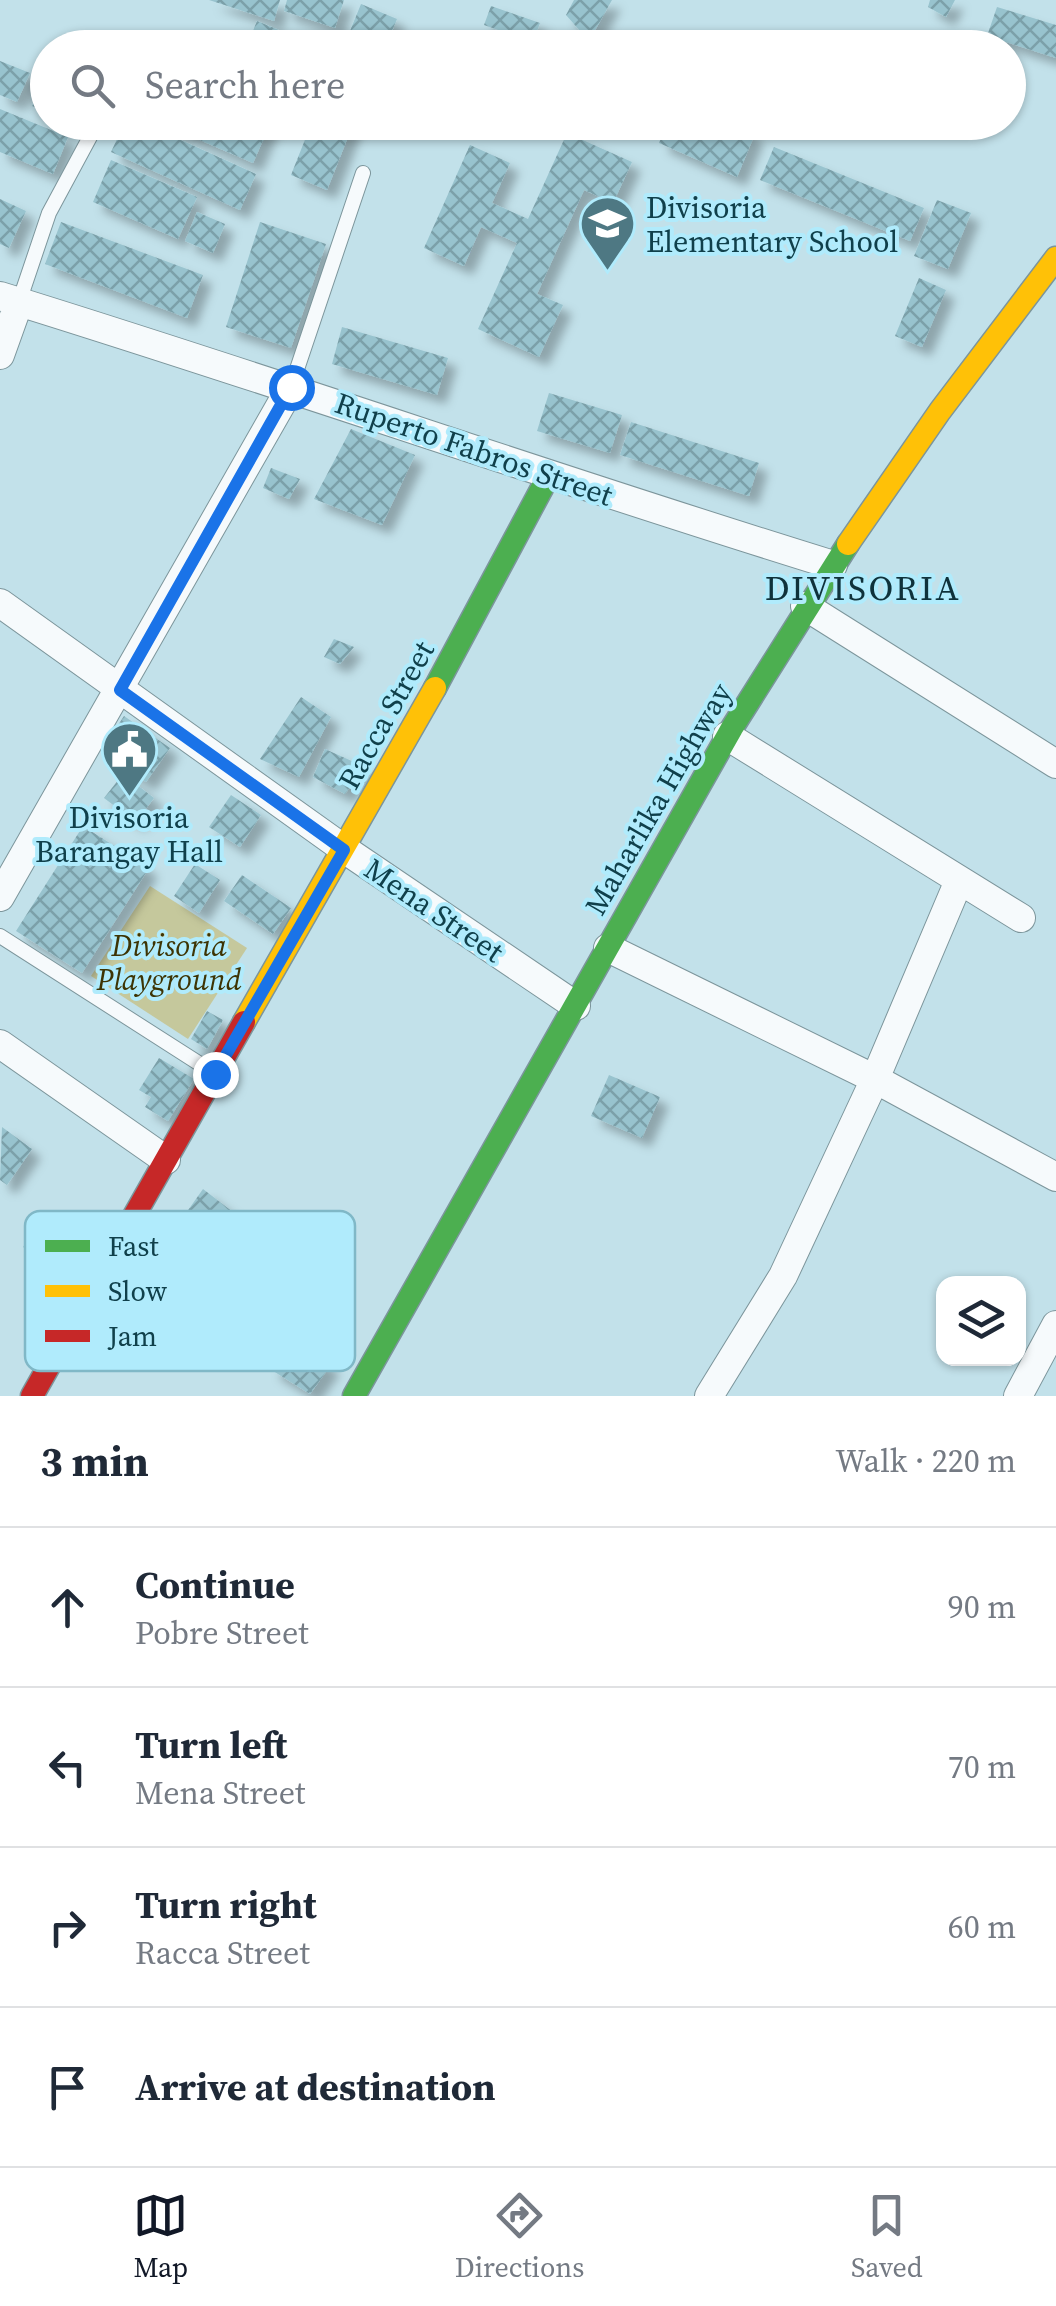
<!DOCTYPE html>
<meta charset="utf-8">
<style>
:root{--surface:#fff;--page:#f6f6f7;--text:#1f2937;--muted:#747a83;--line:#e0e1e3;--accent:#111827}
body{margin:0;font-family:"Source Serif 4",serif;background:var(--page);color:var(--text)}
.controls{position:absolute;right:30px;bottom:30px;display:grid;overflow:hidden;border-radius:20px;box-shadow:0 2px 8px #0004}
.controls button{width:90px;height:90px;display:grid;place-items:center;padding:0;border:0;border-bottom:2px solid var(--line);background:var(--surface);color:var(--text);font:50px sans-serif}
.stop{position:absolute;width:30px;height:30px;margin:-22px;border:8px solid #1a73e8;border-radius:50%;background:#fff}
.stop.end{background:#1a73e8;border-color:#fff;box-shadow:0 2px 10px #0008}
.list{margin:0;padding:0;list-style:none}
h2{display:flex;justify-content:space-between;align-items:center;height:130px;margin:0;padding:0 40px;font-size:42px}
h2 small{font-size:32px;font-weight:400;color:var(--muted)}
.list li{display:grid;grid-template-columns:65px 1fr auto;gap:30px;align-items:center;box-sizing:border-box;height:160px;padding:0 40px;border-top:2px solid var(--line)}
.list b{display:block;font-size:38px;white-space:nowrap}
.list p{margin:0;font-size:32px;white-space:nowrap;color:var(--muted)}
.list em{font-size:32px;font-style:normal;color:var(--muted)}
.icon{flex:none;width:55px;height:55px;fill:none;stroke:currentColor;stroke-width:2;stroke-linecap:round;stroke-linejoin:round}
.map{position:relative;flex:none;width:1056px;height:1396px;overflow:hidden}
.search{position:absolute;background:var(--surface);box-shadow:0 2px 8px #0004;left:30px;right:30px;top:30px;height:110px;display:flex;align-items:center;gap:25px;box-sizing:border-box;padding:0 35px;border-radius:55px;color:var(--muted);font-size:38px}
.sheet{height:770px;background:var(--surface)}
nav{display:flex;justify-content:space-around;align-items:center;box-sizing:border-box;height:140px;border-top:2px solid var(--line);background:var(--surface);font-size:28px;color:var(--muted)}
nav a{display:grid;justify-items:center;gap:5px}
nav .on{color:var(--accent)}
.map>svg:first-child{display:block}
.park{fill:#c5c89c}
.building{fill:url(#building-cross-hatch);filter:url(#shadow)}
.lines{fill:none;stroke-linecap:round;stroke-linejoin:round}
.lane-casing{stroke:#7c959b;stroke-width:16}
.street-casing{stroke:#7c959b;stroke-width:30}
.fast-casing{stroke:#7c959b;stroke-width:25}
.slow-casing{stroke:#7c959b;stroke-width:25}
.jam-casing{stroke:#7c959b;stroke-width:25}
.lane{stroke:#f6fafc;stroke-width:14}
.street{stroke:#f6fafc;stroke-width:28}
.fast{stroke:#4caf50;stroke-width:22}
.slow{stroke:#ffc107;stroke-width:22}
.jam{stroke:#c62828;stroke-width:22}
.route{stroke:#1a73e8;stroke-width:12}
.labels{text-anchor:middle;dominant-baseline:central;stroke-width:8;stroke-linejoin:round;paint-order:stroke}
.poi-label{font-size:30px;fill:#10404b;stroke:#b0ebfc;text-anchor:start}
.street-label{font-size:30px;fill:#10404b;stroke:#b0ebfc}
.park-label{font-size:30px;font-style:italic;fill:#3d3404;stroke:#b0ebfc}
.quarter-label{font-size:35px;letter-spacing:2.5px;fill:#0f323b;stroke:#b0ebfc}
.key{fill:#b0ebfc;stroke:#80b8c7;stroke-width:2.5}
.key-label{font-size:28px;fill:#10404b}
</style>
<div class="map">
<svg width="1056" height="1396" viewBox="0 0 1056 1396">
<defs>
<pattern id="building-cross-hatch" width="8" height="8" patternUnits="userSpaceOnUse" patternTransform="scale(2.5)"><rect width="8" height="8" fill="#98c3ce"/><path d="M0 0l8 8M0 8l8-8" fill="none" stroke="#7ba0a9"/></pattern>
<filter id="shadow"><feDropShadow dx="9" dy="9" stdDeviation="5" flood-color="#0004"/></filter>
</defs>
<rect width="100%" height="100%" fill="#c2e1ea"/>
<!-- park -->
<path class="park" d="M 150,886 L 247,948 L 188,1039 L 91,976 Z"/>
<!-- building -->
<path class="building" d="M 209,0 L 280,0 L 274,21 Z
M 287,0 L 344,0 L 335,28 L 284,11 Z
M 574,0 L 612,0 L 589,41 L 566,15 Z
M 930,0 L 955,0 L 946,17 L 928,7 Z
M 361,4 L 397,19 L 385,48 L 343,48 Z
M 491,6 L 540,23 L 533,42 L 484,25 Z
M 997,7 L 1056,25 L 1056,58 L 987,36 Z
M 257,21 L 320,47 L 320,48 L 246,48 Z
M 193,39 L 213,48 L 189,48 Z
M 0,61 L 30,73 L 17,102 L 0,95 Z
M 45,76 L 48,77 L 48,112 L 32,106 Z
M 0,109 L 68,137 L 53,174 L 0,152 Z
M 125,122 L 141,122 L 256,174 L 240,210 L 111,152 Z
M 158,122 L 271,122 L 253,163 Z
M 312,122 L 354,122 L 327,190 L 291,175 Z
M 668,122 L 729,122 L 755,134 L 737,177 L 659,143 Z
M 567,133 L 632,162 L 613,203 L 584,190 L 537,294 L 563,305 L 539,357 L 478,329 L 517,243 L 481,227 L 464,266 L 424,248 L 470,145 L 510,163 L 492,203 L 528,219 Z
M 774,147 L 924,208 L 910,241 L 760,180 Z
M 111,160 L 197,197 L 178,239 L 93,202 Z
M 0,199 L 26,211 L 9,248 L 0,244 Z
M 937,200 L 971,213 L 948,269 L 914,256 Z
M 197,212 L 225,224 L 213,253 L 185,241 Z
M 61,222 L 203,275 L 187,318 L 45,264 Z
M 260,222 L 326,244 L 291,348 L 226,327 Z
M 919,278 L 946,290 L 922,347 L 895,336 Z
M 342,327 L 448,358 L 437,395 L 332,364 Z
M 549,393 L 622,415 L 610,453 L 537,431 Z
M 631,422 L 759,463 L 749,496 L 620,455 Z
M 351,429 L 415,455 L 382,525 L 314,499 Z
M 271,468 L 300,479 L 289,499 L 263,488 Z
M 334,639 L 354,647 L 340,664 L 324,657 Z
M 301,697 L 331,717 L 299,777 L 260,759 Z
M 124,716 L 170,748 L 146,782 L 112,758 L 126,739 L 114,731 Z
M 325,749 L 365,767 L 345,794 L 313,777 Z
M 123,774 L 154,798 L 136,822 L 104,798 Z
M 231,795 L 261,815 L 240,847 L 209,827 Z
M 83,826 L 149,868 L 82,973 L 16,931 Z
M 195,864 L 220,880 L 199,913 L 174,896 Z
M 242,875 L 291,908 L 273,934 L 224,901 Z
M 207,1011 L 223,1020 L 207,1049 L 191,1039 Z
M 159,1058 L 194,1079 L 168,1121 L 145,1107 L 151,1097 L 139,1090 Z
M 609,1075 L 660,1097 L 642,1138 L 591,1116 Z
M 2,1127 L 32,1149 L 7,1185 L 0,1180 Z
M 203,1189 L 246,1222 L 208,1273 L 167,1240 Z
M 44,1215 L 66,1225 L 63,1230 L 91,1248 L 72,1281 L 23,1247 Z
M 290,1340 L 331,1365 L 310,1394 L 270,1369 Z"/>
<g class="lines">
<defs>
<path id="lane" d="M 19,302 L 49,213 L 98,122
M 291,387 L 363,173
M 0,936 L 214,1073"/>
<path id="street" d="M 0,296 C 279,382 554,479 833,565
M 0,355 L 19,302
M 0,603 L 344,849 L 576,1006
M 805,606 L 1056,764
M 727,736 L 1021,918
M 0,897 L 291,387
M 608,948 L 875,1079 L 1056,1177
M 0,1044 L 166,1160
M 709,1396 L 783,1276 L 875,1079 L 958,883
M 1018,1396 L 1056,1325"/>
<path id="fast" d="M 435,688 L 548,477
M 354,1396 L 732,728 L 848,544"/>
<path id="slow" d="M 848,544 L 940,411 L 1056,258
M 244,1022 L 435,688"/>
<path id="jam" d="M 32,1396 L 244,1022"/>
</defs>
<!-- lane casing -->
<use href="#lane" class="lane-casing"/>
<!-- street casing -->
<use href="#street" class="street-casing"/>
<!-- fast casing -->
<use href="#fast" class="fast-casing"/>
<!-- slow casing -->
<use href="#slow" class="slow-casing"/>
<!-- jam casing -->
<use href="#jam" class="jam-casing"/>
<!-- lane -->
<use href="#lane" class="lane"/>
<!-- street -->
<use href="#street" class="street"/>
<!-- fast -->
<use href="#fast" class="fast"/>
<!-- slow -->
<use href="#slow" class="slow"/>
<!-- jam -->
<use href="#jam" class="jam"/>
</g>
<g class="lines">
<!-- route -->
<path class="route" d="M 215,1074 L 344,850 L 120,690 L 291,387"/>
</g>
<!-- icons -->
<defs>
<symbol id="school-pin" viewBox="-11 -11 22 30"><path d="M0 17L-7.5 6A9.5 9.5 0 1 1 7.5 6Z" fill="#4e7883" stroke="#b0ebfc"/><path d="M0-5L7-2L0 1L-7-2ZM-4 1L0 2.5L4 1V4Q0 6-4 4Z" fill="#fff"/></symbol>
<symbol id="civic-pin" viewBox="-11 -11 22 30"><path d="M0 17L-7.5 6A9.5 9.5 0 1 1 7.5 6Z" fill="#4e7883" stroke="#b0ebfc"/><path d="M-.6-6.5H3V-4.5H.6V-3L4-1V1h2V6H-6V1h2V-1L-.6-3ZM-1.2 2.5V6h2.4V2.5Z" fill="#fff"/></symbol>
</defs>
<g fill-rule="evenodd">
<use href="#school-pin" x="576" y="192" width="63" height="86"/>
<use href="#civic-pin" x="98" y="718" width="63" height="86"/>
</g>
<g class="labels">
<!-- poi labels -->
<g class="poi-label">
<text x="646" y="207">Divisoria<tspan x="646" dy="34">Elementary School</tspan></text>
<text x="129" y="817" text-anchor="middle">Divisoria<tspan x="129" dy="34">Barangay Hall</tspan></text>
</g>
<!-- street labels -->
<g class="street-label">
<text transform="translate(474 449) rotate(19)">Ruperto Fabros Street</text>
<text transform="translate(386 715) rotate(-61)">Racca Street</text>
<text transform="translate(658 799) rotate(-60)">Maharlika Highway</text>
<text transform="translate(434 910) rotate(34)">Mena Street</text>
</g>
<!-- park labels -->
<g class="park-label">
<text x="169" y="945">Divisoria<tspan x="169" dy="34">Playground</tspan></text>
</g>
<!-- quarter labels -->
<g class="quarter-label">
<text x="863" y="588">DIVISORIA</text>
</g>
</g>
<!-- legend -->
<rect x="25" y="1211" width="330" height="160" rx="15" class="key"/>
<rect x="45" y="1240" width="45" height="12" fill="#4caf50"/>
<rect x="45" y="1285" width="45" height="12" fill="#ffc107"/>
<rect x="45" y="1330" width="45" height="12" fill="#c62828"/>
<g class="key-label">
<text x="108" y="1256">Fast</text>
<text x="108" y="1301">Slow</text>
<text x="108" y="1346">Jam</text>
</g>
</svg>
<div class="controls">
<button><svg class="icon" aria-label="layers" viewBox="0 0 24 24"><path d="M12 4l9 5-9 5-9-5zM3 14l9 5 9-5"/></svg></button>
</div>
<div class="stop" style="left:291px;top:387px"></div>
<div class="stop end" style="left:215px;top:1074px"></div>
<div class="search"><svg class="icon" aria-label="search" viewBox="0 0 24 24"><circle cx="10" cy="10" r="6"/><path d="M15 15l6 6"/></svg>Search here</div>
</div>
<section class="sheet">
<h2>3 min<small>Walk · 220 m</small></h2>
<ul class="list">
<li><svg class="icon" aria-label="ahead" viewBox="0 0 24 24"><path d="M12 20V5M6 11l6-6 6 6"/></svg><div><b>Continue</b><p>Pobre Street</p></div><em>90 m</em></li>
<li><svg class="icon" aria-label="left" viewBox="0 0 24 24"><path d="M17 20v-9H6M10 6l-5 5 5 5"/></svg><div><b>Turn left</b><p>Mena Street</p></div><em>70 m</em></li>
<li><svg class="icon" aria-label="right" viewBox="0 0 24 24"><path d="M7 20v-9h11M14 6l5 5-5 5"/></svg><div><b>Turn right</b><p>Racca Street</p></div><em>60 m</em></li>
<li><svg class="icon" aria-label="arrive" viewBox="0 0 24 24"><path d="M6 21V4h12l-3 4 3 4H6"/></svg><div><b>Arrive at destination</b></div></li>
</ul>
</section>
<nav>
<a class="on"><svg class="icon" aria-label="map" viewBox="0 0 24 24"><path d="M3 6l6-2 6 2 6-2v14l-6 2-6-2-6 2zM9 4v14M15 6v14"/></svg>Map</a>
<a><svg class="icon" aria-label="directions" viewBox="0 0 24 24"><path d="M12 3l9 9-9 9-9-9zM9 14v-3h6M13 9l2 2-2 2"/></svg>Directions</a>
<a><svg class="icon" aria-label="saved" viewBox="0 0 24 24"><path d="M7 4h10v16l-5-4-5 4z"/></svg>Saved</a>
</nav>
